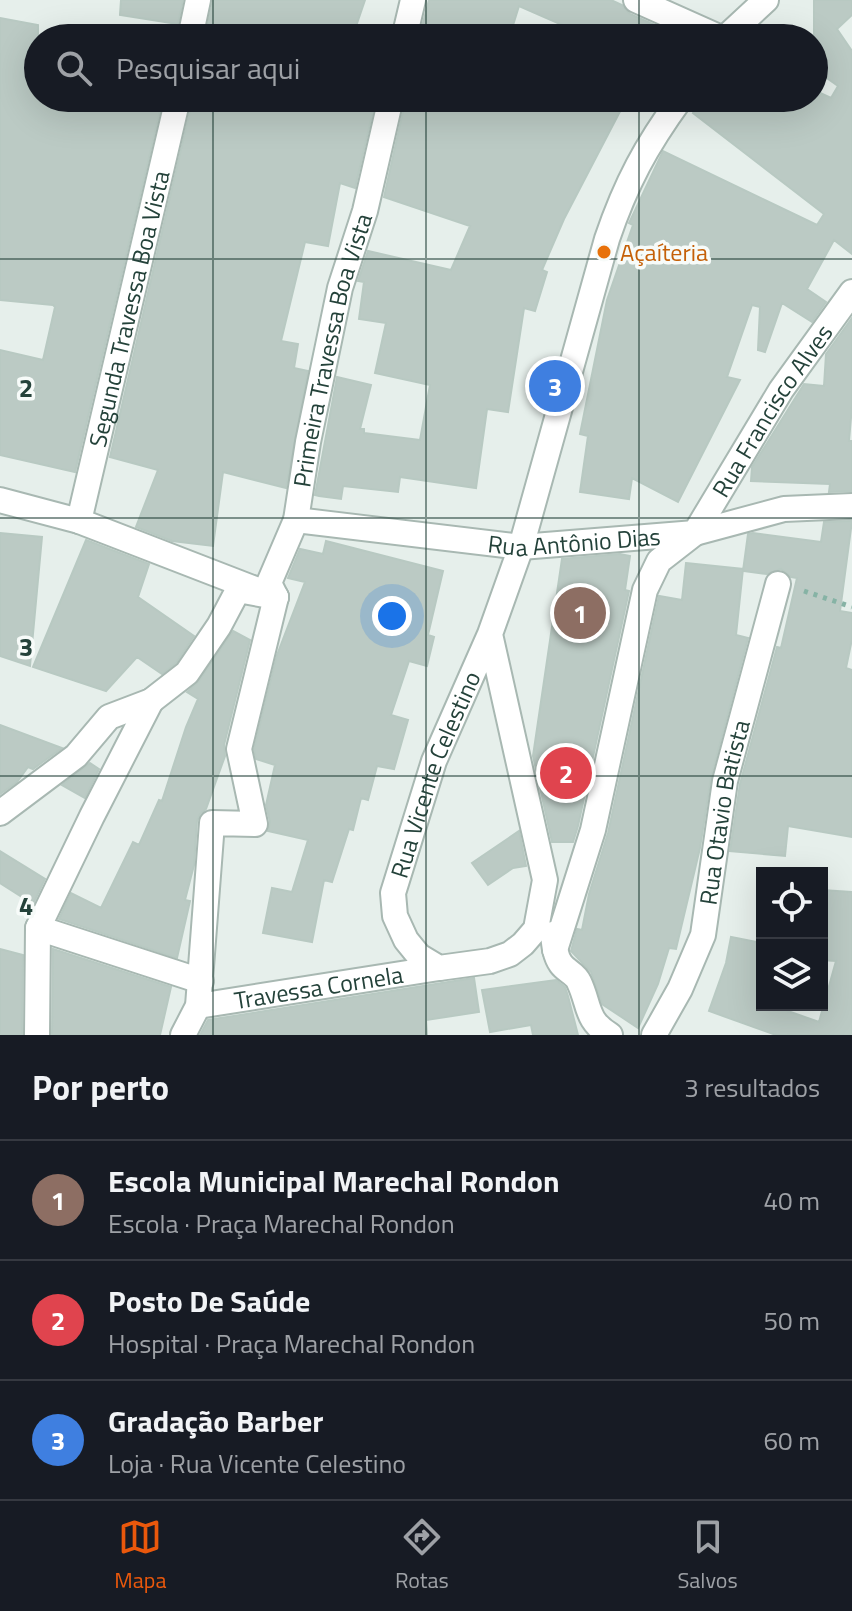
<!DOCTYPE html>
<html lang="pt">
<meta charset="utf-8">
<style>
:root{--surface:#171b24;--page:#242831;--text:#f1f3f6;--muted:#9ea1a6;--line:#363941;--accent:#ea580c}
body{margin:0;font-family:"Titillium Web",sans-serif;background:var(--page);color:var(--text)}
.controls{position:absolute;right:24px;bottom:24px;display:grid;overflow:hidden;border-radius:0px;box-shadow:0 8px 32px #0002}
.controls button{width:72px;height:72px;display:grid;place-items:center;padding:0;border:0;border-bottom:2px solid var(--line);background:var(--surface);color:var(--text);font:40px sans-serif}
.you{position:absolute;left:392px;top:616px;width:28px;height:28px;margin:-20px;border:6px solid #fff;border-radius:50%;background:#1a73e8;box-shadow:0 0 0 12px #1a73e833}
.badge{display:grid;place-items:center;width:52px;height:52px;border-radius:50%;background:var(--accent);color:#fff;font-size:26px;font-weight:700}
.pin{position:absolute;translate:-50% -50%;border:4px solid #fff;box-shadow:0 2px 8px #0006}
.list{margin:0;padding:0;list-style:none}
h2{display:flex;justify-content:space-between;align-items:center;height:104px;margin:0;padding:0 32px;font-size:34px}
h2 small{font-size:26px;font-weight:400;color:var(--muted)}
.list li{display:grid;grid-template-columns:52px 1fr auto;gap:24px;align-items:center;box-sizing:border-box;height:120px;padding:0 32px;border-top:2px solid var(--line)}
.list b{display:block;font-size:30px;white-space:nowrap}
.list p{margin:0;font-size:26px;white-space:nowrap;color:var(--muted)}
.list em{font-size:26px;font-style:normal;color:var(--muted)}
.icon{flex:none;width:44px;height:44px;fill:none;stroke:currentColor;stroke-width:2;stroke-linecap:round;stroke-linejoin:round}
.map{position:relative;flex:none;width:852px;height:1035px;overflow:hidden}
.search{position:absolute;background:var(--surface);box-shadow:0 8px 32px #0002;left:24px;right:24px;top:24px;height:88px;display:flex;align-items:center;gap:20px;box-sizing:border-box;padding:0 28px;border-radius:44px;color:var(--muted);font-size:30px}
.sheet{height:464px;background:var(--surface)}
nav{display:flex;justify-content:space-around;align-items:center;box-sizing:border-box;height:112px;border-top:2px solid var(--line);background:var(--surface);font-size:22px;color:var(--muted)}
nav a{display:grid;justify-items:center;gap:4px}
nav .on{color:var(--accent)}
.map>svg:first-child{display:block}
.building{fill:#bbcac4;stroke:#b8c9c2;stroke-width:2}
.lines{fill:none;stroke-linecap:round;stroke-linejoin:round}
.minor-casing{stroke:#a8b8b2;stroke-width:28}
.path{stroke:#86b3a5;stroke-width:5;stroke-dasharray:4 6;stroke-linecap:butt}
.minor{stroke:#fff;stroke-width:24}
.grid{fill:none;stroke:#24423a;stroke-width:2;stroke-opacity:0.55}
.food-dot{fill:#e8710a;stroke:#f7fbf9;stroke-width:3}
.labels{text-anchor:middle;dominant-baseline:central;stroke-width:7;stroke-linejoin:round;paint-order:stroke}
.food-label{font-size:24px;fill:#c56008;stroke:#f7fbf9;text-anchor:start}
.street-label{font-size:24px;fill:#24423a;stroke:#f7fbf9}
.grid-label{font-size:26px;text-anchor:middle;font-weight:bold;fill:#24423a;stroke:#f7fbf9;stroke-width:7;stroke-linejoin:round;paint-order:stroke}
</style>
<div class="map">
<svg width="852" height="1035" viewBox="0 0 852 1035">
<rect width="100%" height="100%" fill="#e6efeb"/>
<!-- building -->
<path class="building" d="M 121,0 L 183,0 L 178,24 L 120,15 Z
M 213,0 L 365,0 L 352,38 L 205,38 Z
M 429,0 L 611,0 L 622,5 L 630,14 L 684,38 L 592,38 L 519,6 L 509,38 L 486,38 L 454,29 L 451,38 L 419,38 Z
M 814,0 L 852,0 L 852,15 L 837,29 L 852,51 L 852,254 L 834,240 L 807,289 L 826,302 L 812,322 L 782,303 L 765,352 L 758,350 L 760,307 L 752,305 L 727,377 L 740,380 L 678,502 L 632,478 L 629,499 L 580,492 L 588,436 L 580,434 L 607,300 L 633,225 L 629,223 L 663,151 L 817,225 L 824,214 L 693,113 L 704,98 L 814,98 L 814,90 L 831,98 L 838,86 L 814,69 Z
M 0,18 L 38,25 L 38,98 L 163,98 L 75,472 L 0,455 L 0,350 L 43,360 L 55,307 L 53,305 L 0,300 Z
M 193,98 L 376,98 L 355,188 L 340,183 L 328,246 L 305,242 L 281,341 L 298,344 L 294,368 L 308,371 L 286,488 L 223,472 L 213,546 L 172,541 L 136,527 L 158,470 L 110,457 Z
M 406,98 L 627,98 L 564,219 L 542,270 L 547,272 L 535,311 L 524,308 L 508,412 L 487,409 L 476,488 L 400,477 L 398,492 L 343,486 L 341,499 L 319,496 L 315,495 L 337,377 L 371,385 L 360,429 L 364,429 L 364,433 L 420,440 L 430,385 L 375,373 L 386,323 L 359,319 L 364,282 L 358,281 L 368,251 L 451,270 L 470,226 L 384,197 Z
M 852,318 L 852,406 L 849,441 L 852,441 L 852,491 L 829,492 L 830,484 L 751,481 L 752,467 L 804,384 L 824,386 L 826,354 Z
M 852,521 L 840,611 L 852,613 L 852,639 L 846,668 L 852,670 L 852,837 L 788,826 L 785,856 L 730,851 L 740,784 L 777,647 L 781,648 L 797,578 L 791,577 L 781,569 L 767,574 L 743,571 L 748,534 L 753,533 L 821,542 L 824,522 Z
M 0,533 L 42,537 L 30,666 L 0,656 Z
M 86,540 L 149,564 L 138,597 L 194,636 L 176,663 L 162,674 L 137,657 L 106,691 L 33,667 Z
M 326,541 L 443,571 L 428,635 L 434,637 L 427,666 L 409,661 L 391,715 L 408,720 L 394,769 L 377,766 L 368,800 L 361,798 L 353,830 L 349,829 L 332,882 L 324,880 L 312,942 L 263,933 L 272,888 L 292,892 L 308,840 L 268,831 L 270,822 L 266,805 L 275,765 L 256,759 L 254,749 L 277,655 L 305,582 L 288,578 L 300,549 L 323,554 Z
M 620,554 L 630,556 L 625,590 L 629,591 L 578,826 L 573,842 L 552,842 L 533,756 L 562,559 Z
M 686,563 L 743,569 L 736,635 L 748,638 L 711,777 L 700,848 L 676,949 L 669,948 L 658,984 L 638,1028 L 602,1004 L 591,972 L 571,951 L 577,929 L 582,930 L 589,894 L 608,833 L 659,596 L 682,600 Z
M 233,631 L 250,640 L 224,745 L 225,756 L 206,809 L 200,814 L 197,821 L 194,865 L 185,900 L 190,901 L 177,958 L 59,919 L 71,893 L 101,908 L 133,842 L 139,845 L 159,800 L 162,801 L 186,727 L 198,699 L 187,692 L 199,681 Z
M 0,725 L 62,748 L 33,769 L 28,767 L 17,782 L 0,794 Z
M 90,763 L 99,769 L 85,798 L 62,785 Z
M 519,831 L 526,866 L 513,868 L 488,885 L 472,863 Z
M 0,851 L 45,879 L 33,904 L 0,883 Z
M 822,890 L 852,892 L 852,1035 L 776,1035 L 709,1011 L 726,963 L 731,937 L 762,943 L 762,1005 L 771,1005 L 819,1022 L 836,961 L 822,960 Z
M 0,949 L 23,955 L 22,1035 L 0,1035 Z
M 53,949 L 171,987 L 160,1035 L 52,1035 Z
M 474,978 L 479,1012 L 426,1020 L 427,1035 L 200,1035 L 208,1020 Z
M 556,980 L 565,987 L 568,996 L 578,1035 L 533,1035 L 531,1025 L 490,1032 L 482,990 Z"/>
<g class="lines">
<defs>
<g id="minor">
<path d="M 636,0 L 721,38"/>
<path d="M 190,38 L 198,0"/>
<path d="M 404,38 L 413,0"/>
<path d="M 725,38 L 766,0"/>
<path d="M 0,500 L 79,521 L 255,589"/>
<path id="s1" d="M 296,520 L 521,547 L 695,533 L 784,509 L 852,506"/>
<path id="s2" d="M 79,521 L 178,98"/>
<path id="s3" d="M 276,597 L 269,583 L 296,520 L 308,442 L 340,288 L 365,211 L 391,98"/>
<path id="s4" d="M 490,634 L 545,880 L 536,929 L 523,944 L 510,954 L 490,961 L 439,968 L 419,956 L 406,940 L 395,916 L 393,893 L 434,761 L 490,634 L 521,547 L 607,239 C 626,183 646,146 681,98"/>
<path d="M 0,813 L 76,756 L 109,717 L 151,701 L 187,673 L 219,626 L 238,590 L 276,597"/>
<path d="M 38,928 L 201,981"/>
<path d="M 553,934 C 554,944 555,956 561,964 C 566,971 576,974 579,982 C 590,1005 585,1020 610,1035"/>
<path id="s5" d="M 555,950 L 593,830 L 645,590 L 659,561 L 695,533 L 781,390 L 852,292"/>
<path id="s6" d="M 198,1006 L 439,968"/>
<path d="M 37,1035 L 38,928 L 92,816 L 151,701"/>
<path d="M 183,1035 L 198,1006 L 212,823 L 255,824 L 239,749 L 276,597"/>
<path id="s7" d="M 654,1035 L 680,989 L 703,935 L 725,781 L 778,584"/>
</g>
</defs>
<!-- minor casing -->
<use href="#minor" class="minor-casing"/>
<!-- path -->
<path class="path" d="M 804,591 L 852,607"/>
<!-- minor -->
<use href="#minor" class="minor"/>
</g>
<!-- grid -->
<path class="grid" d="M 213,0 L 213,38M 426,0 L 426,38M 639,0 L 639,38M 213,98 L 213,1035M 426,98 L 426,1035M 639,98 L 639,1035M 0,259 L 852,259M 0,518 L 852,518M 0,776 L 852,776"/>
<!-- markers -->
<circle class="food-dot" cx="604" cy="252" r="8"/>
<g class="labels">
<!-- food labels -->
<g class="food-label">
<text x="620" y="252">Açaíteria</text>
</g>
<!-- street labels -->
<g class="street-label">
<text stroke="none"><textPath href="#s2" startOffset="218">Segunda Travessa Boa Vista</textPath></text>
<text stroke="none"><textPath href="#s3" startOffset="258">Primeira Travessa Boa Vista</textPath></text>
<text stroke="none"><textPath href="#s5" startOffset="594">Rua Francisco Alves</textPath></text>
<text stroke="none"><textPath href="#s1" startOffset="280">Rua Antônio Dias</textPath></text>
<text stroke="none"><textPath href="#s4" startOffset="630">Rua Vicente Celestino</textPath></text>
<text stroke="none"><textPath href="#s7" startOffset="236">Rua Otavio Batista</textPath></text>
<text stroke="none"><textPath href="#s6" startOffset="122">Travessa Cornela</textPath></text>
</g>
</g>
<g class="grid-label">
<text x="26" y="397">2</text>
<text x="26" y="656">3</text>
<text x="26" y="915">4</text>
</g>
</svg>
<div class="controls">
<button><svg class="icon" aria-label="locate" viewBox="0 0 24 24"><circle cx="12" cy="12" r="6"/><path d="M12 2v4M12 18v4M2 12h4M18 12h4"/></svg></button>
<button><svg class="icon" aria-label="layers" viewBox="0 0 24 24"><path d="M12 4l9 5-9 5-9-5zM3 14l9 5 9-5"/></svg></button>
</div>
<div class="you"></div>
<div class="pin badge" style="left:580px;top:613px;background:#8d6e63">1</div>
<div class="pin badge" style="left:566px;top:773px;background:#e0444e">2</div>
<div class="pin badge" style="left:555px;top:386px;background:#3f7fe0">3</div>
<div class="search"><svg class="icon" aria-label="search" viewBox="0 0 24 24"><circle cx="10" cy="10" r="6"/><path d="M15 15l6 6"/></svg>Pesquisar aqui</div>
</div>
<section class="sheet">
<h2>Por perto<small>3 resultados</small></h2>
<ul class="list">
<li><span class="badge" style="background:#8d6e63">1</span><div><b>Escola Municipal Marechal Rondon</b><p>Escola · Praça Marechal Rondon</p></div><em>40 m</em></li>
<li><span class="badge" style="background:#e0444e">2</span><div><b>Posto De Saúde</b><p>Hospital · Praça Marechal Rondon</p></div><em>50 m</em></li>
<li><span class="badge" style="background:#3f7fe0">3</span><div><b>Gradação Barber</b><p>Loja · Rua Vicente Celestino</p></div><em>60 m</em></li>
</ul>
</section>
<nav>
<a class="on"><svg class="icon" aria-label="map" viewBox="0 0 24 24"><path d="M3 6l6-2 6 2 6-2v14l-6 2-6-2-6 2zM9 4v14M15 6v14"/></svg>Mapa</a>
<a><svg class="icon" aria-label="directions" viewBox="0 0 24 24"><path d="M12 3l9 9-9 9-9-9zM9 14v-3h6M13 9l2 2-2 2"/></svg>Rotas</a>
<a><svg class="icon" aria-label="saved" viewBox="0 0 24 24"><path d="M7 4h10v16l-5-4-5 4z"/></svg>Salvos</a>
</nav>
